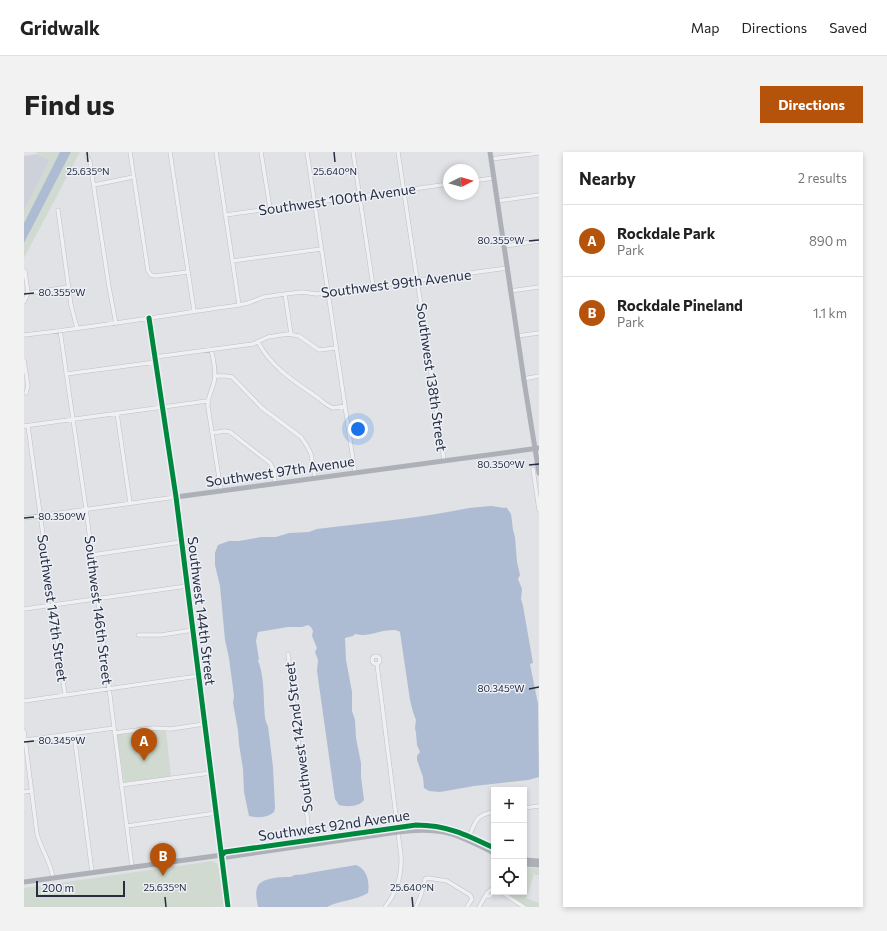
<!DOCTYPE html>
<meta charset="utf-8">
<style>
:root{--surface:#fff;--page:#f2f2f2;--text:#222;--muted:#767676;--line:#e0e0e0;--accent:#b45309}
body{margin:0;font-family:Commissioner,sans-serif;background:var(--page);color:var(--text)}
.controls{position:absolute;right:12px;bottom:12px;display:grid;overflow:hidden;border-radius:0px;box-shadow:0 2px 6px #0003}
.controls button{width:36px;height:36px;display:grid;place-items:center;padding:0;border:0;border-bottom:1px solid var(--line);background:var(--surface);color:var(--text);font:20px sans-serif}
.compass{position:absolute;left:419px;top:12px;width:36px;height:36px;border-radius:50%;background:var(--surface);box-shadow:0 2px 6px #0003;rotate:84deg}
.scale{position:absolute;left:12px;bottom:10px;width:89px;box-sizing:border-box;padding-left:4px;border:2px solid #262d40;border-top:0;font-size:11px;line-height:14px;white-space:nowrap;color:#262d40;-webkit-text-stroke:3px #edf0f6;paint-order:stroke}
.you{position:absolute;left:334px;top:277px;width:14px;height:14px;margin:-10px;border:3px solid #fff;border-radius:50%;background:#1a73e8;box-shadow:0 0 0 6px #1a73e833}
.badge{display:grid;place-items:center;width:26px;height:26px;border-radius:50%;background:var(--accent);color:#fff;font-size:13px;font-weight:700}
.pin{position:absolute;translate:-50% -33px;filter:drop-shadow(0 1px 2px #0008)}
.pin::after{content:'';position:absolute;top:21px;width:14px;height:12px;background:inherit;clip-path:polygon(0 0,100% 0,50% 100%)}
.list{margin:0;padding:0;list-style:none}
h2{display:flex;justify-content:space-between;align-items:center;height:52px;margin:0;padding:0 16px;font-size:17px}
h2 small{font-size:13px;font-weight:400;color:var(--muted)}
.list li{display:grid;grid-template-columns:26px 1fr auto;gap:12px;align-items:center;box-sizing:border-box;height:72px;padding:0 16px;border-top:1px solid var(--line)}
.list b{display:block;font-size:15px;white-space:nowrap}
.list p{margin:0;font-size:13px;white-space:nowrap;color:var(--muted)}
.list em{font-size:13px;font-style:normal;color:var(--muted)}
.icon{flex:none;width:22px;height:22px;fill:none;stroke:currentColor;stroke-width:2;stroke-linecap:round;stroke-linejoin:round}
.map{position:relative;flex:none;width:515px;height:755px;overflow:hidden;border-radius:0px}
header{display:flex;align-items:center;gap:24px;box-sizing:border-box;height:56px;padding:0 20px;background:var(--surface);border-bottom:1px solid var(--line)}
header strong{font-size:19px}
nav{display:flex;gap:22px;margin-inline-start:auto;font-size:14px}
.intro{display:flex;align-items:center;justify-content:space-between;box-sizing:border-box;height:96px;padding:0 24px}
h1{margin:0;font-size:28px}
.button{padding:10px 18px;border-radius:0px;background:var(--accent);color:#fff;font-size:14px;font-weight:700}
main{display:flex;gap:24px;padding:0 24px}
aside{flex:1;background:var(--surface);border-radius:0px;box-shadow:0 2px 6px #0003}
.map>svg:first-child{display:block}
.built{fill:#ced1d9}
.green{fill:#d0dad0}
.water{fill:#adbcd2}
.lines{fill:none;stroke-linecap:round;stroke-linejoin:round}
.street-casing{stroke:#bec0c4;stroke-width:4.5}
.street{stroke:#f0f0f2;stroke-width:3.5}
.secondary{stroke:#adb0b7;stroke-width:5}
.cycleway-casing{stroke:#edf0f6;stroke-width:8}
.cycleway{stroke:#00873e;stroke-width:5}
.ticks{fill:none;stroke:#262d40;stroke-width:1.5}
.labels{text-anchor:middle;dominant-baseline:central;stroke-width:3;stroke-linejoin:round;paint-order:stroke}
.street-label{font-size:14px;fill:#262d40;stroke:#edf0f6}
.ticks-label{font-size:10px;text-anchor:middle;fill:#262d40;stroke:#edf0f6;stroke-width:3;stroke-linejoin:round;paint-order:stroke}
</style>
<header>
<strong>Gridwalk</strong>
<nav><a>Map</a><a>Directions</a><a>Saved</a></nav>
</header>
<div class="intro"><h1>Find us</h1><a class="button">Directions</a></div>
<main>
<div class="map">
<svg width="515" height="755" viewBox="0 0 515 755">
<rect width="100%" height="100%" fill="#e0e2e6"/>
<!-- built -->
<path class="built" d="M 13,2 L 26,8 L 0,59 L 0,4 Z"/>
<!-- green -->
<path class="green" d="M 12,0 L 36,0 L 0,71 L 0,59 L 26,8 L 13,2 Z
M 47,0 L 56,0 L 0,106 L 0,91 Z
M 127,578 L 142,579 L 147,625 L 100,630 L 93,584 L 94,582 Z
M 189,709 L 194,712 L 200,755 L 0,755 L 0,736 Z
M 500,715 L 515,717 L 515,723 L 510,723 L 502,746 L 515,751 L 515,755 L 504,755 L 480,740 L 500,740 Z"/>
<!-- water -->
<path class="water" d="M 36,0 L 47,0 L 0,91 L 0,71 Z
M 467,354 L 481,356 L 482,355 L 487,362 L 489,378 L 491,385 L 493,410 L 496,423 L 494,427 L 498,437 L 497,447 L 499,454 L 509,511 L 506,512 L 514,552 L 515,625 L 504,628 L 450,634 L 416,640 L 405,639 L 400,636 L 399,625 L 393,608 L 393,604 L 396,600 L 393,593 L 392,581 L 391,576 L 392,568 L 389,560 L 386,548 L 376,480 C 368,474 347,484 338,483 C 335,483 333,482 331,482 L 329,484 L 321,486 L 322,508 L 328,540 L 328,559 L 331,568 L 332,586 L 337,611 L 337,625 L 340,648 C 335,655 323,655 315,653 L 311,647 L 293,519 L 294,508 L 291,500 L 293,496 L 288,484 L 289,479 L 287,475 L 284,473 L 278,475 L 264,475 L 234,480 L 232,489 L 235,507 L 234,509 C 239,519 240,541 240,553 C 241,560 240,568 244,574 L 249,615 L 251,656 L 250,660 C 243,666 234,666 225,664 L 220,640 L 219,617 L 215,592 L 214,578 L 209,551 L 210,544 L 205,506 L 201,488 L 196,434 L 191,413 L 191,401 L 194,393 L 205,389 L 215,389 L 237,385 L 252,385 L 265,381 L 285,380 L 293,377 C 344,371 396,366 445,356 C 452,355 460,355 467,354 Z
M 332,713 C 343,717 346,730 344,741 C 331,749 316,748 303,755 L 234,755 C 233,749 231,742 233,736 C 236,725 258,725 267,725 C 272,721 279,724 285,721 Z"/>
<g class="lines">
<defs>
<path id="street" d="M 106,0 L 124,119 L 127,123 L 131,124 L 164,120
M 146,0 L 170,159
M 192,0 L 215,153
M 237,0 L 246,56
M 283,0 L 331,321
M 329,0 L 349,134
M 374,0 L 420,308
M 63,4 L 66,10 L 85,135 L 92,172
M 467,7 L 515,1
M 449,29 L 469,26
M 70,33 L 109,25
M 473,49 L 515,43
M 34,58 L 47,153 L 53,176
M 201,63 L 425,32
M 480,94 L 515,89
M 208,109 L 297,97
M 486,139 L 515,135
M 4,141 L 45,135
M 261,142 L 267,182
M 0,150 L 4,141 L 1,119
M 36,178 L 62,357 L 108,715
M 0,183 C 72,175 143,163 215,153 L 224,151 L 240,145 L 261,142 L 278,140 L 293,142 L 300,141 L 483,116
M 493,184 L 515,181
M 234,190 C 247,215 271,230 293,245 C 297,248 301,252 305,254 L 309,256 L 321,254
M 187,197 C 189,207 193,220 190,230 C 188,239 183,245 184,255 L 197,339
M 131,205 L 229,192 L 244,185 L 264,182 L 275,184 L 295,198 L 312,196
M 0,208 L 4,234 L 2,241
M 42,222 L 132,210
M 191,224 L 202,224 L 208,225 L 238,256 L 277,285 L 283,294 L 287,302 L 291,326
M 499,227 L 515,224
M 93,261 L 106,351
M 0,274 L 183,249
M 4,274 L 41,543
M 188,281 L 201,279 L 206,280 L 246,311 L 250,318 L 251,331
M 509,317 L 515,358
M 0,366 L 152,345 L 125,166
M 68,403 L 157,390
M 0,457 L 163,434
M 114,483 L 137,483 L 169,478
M 264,502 L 286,689
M348 508a4 4 0 1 1 8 0a4 4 0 1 1-8 0Z
M 353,512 L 377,704 C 378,723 373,740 361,755
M 0,549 L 174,524
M 0,579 L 13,682 C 17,697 27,710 29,726
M 90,581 L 129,576 L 147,577 L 180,572
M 50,582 L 68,720
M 1,590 L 2,588 L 90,576
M 97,633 L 186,621
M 0,640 L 8,639
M 500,656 L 515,654
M 103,674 L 192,661
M 445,685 C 452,669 451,663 470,660
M 477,740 L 500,755
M 462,744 L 466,744 L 470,740
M 392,755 L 397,743 L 401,727 L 404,726 L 423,729 L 446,743 L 448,747 L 443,755
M 455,755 L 463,741 L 470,735"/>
</defs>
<!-- street casing -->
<use href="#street" class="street-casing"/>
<!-- street -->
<use href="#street" class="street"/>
<!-- secondary -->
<path class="secondary" d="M 466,0 L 501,235 L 515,321
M 198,703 L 203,705 L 374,680 C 417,674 433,682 470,701
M 500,708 L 515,709
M 500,712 L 515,713
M 0,730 L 198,703 L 201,700 L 392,673 C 423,673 443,683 470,696
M 204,755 L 152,345 L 515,296"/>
<defs>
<path id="cycleway" d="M 125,166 L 152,345 L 204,755
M 198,703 L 201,700 L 392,673 C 423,673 443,683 470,696"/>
</defs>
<!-- cycleway casing -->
<use href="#cycleway" class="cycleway-casing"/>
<!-- cycleway -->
<use href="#cycleway" class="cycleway"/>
</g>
<!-- ticks -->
<path class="ticks" d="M 63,0 L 64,10M 310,0 L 311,10M 505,89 L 515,88M 0,142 L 10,141M 505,313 L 515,312M 0,366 L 10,365M 505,537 L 515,535M 0,590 L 10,589M 141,745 L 142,755M 388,745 L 389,755"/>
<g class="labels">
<!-- street labels -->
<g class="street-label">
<text transform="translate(313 47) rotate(-8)">Southwest 100th Avenue</text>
<text transform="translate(372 131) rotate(-7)">Southwest 99th Avenue</text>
<text transform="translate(408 225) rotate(82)">Southwest 138th Street</text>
<text transform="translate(256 319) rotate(-8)">Southwest 97th Avenue</text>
<text transform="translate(29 456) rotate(82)">Southwest 147th Street</text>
<text transform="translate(75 458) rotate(83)">Southwest 146th Street</text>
<text transform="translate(178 459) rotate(83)">Southwest 144th Street</text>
<text transform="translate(274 585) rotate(-97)">Southwest 142nd Street</text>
<text transform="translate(310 673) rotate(-8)">Southwest 92nd Avenue</text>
</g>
</g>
<g class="ticks-label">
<text x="64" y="23">25.635°N</text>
<text x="311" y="23">25.640°N</text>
<text x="477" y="92">80.355°W</text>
<text x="38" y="144">80.355°W</text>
<text x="477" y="316">80.350°W</text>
<text x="38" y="368">80.350°W</text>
<text x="477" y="540">80.345°W</text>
<text x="38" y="592">80.345°W</text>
<text x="141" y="739">25.635°N</text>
<text x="388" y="739">25.640°N</text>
</g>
</svg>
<div class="controls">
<button>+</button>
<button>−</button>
<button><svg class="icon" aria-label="locate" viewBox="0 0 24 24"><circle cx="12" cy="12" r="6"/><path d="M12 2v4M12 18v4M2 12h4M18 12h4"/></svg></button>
</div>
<svg class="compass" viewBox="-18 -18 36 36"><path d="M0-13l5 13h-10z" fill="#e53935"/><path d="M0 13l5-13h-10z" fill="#767676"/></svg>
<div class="scale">200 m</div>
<div class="you"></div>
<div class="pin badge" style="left:120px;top:609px">A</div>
<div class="pin badge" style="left:139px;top:724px">B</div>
</div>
<aside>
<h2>Nearby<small>2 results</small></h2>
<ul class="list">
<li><span class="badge">A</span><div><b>Rockdale Park</b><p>Park</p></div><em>890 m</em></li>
<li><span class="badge">B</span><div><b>Rockdale Pineland</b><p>Park</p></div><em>1.1 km</em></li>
</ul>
</aside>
</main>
